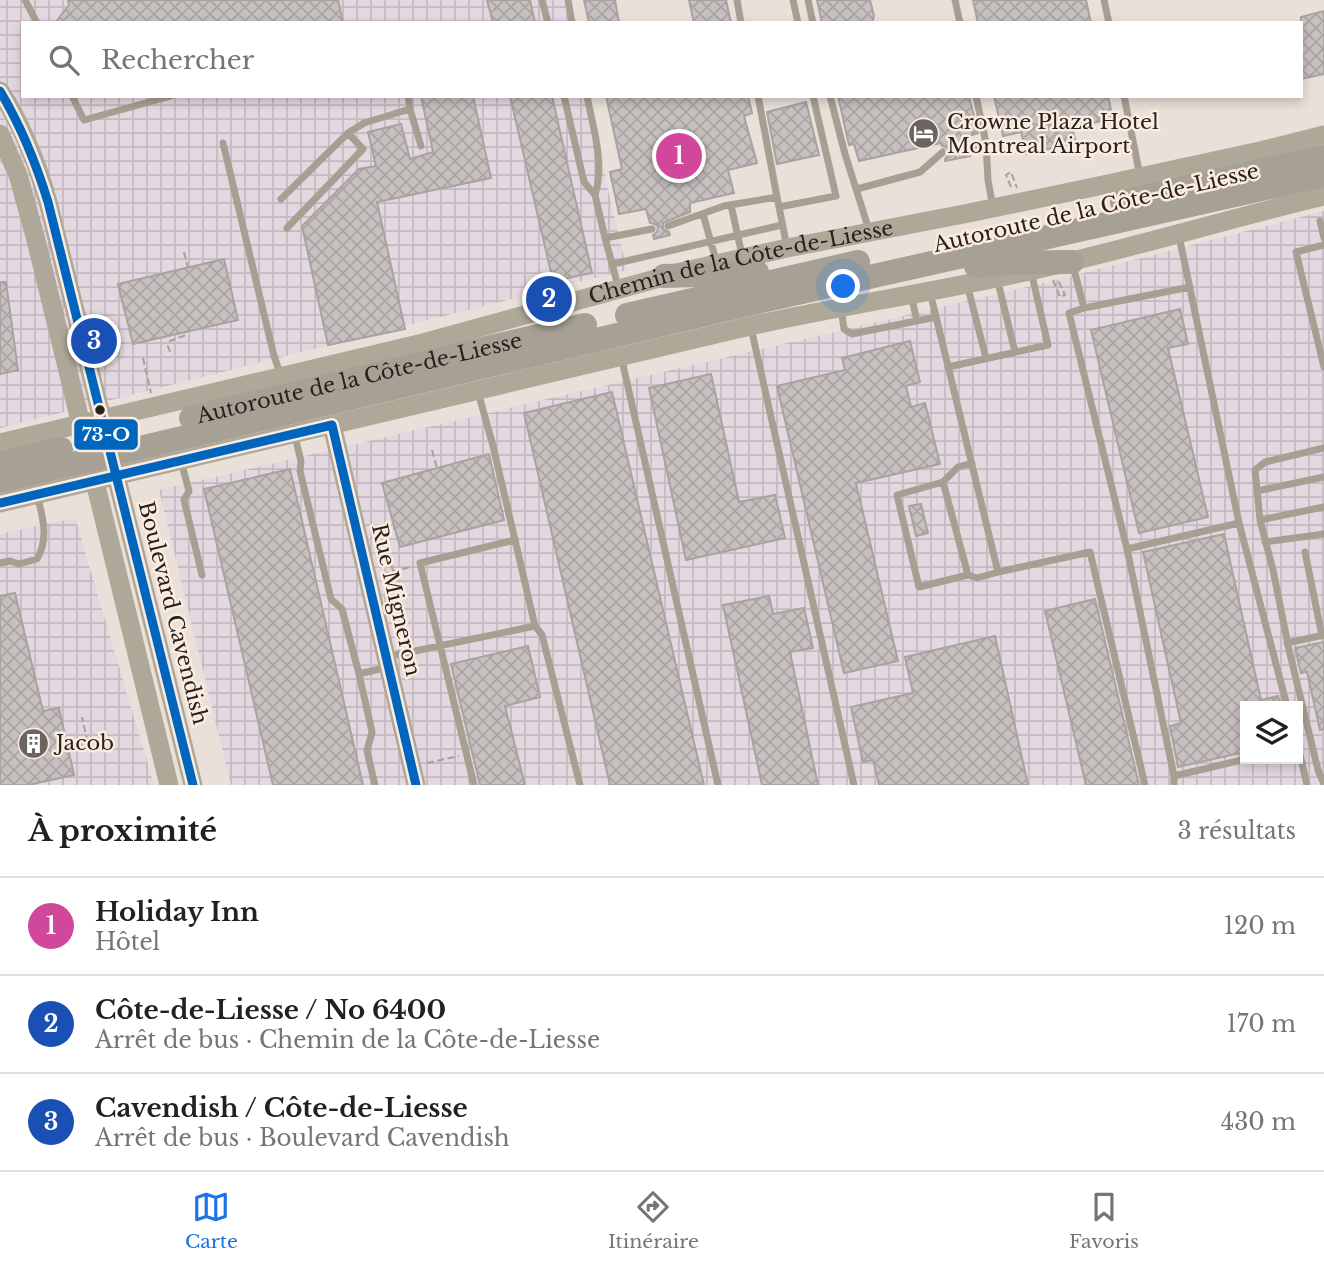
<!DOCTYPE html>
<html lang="fr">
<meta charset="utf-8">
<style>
:root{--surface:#fff;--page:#f2f2f2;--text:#202124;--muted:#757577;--line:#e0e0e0;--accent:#1a73e8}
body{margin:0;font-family:"Libre Baskerville",serif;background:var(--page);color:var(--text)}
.controls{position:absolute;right:21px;bottom:21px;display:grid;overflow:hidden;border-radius:0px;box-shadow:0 4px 10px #0003}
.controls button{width:63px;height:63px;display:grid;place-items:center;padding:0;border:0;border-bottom:2px solid var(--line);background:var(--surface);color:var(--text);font:35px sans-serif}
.you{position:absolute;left:844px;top:287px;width:24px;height:24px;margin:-18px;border:5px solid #fff;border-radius:50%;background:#1a73e8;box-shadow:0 0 0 10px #1a73e833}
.badge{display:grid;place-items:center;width:46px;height:46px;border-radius:50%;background:var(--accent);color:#fff;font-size:23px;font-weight:700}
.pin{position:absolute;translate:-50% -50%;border:4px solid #fff;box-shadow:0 2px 7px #0006}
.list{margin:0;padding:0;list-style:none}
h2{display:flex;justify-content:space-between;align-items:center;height:91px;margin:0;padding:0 28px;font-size:30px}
h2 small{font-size:23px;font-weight:400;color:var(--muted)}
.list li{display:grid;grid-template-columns:46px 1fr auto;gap:21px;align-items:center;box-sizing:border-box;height:98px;padding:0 28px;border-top:2px solid var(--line)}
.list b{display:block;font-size:26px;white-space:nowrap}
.list p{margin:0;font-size:23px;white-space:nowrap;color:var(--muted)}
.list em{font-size:23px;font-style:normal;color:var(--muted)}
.icon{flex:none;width:38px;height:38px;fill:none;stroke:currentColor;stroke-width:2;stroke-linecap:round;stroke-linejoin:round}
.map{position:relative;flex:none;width:1324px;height:785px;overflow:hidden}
.search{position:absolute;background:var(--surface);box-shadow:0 4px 10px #0003;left:21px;right:21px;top:21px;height:77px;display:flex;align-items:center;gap:18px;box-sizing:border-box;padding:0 24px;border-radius:0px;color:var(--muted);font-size:26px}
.sheet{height:385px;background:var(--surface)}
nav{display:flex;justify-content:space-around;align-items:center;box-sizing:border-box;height:98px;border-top:2px solid var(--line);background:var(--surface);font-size:19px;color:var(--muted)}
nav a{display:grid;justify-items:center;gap:4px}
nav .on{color:var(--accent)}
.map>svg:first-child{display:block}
.industrial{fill:url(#industrial-grid);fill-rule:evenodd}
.building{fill:url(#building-cross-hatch);stroke:#a8a2a0;stroke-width:2}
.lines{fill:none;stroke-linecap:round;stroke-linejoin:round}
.path{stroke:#a7a197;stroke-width:2;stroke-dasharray:7 3.5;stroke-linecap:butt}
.lane{stroke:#a7a092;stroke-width:7}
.secondary{stroke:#aea898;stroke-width:19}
.highway{stroke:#a7a094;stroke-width:24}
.bus-1-casing{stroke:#fcece0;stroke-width:14}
.bus-1{stroke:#0065bd;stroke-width:9}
.bus-dot{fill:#28221e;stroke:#fcece0;stroke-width:2.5}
.labels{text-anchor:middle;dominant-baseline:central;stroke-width:5;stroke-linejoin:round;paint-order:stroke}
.poi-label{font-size:21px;fill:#28221e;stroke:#fcece0;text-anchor:start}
.street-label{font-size:21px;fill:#28221e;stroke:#fcece0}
.line-badge{stroke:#fcece0;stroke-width:2.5}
.badge-label{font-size:19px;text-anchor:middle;font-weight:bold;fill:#fff}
</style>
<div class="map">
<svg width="1324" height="785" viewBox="0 0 1324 785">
<defs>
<pattern id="industrial-grid" width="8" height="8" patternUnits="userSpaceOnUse" patternTransform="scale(1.75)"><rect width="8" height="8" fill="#e4d8e0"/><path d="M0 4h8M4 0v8" fill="none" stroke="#c4b9c0"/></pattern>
<pattern id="building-cross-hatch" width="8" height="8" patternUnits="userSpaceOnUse" patternTransform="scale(1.75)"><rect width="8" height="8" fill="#c6c0bf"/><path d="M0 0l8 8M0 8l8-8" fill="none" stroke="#aaa5a4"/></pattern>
</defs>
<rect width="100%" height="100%" fill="#e8e0d9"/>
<!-- industrial -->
<path class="industrial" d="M 0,0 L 564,0 L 569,23 L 23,23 L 23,96 L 586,96 L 627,270 L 0,428 Z
M 1324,211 L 1324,785 L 231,785 L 159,490 L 1048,282 ZM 1245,706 L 1298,706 L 1298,759 L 1245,759 Z
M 75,518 L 154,785 L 0,785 L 0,534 Z"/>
<!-- building -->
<path class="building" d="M 68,0 L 338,0 L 343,23 L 55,23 L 69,5 Z
M 487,0 L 530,0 L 535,23 L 493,23 Z
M 584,0 L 615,0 L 619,23 L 589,23 Z
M 689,0 L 726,0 L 731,23 L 694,23 Z
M 817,0 L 870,0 L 874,16 L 872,23 L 822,23 Z
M 973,0 L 1086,0 L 1091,23 L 978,23 Z
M 1324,11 L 1324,74 L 1301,79 L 1301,17 Z
M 421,96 L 473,96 L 491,178 L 377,202 L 405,329 L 328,345 L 302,226 L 359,169 L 376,166 L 368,132 L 401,124 L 410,159 L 433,152 Z
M 510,96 L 552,96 L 592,273 L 553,281 Z
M 606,96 L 748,96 L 752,113 L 744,116 L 757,163 L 728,170 L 734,193 L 690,203 L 690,212 L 663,223 L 663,229 L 669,232 L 670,235 L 654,239 L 653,235 L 657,232 L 658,227 L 655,224 L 650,223 L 646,209 L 619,214 L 610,172 L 622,169 Z
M 838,96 L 969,96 L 978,133 L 966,137 L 967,141 L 962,145 L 963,151 L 969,153 L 970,156 L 945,161 L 945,159 L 948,155 L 949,150 L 946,147 L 942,146 L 941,143 L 859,161 L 854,144 L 849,145 Z
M 994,96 L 1108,96 L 1113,119 L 1072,127 L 1076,143 L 1026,154 L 1021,132 L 1003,136 Z
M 806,102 L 819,155 L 777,164 L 767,112 Z
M 224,259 L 238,320 L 133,344 L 118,284 Z
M 0,282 L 6,282 L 18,370 L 0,374 Z
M 1180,309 L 1188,344 L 1168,348 L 1208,517 L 1139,533 L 1091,330 Z
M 910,341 L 920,382 L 906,386 L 911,407 L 925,403 L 940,464 L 856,483 L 898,661 L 844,673 L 777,386 L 845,370 L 842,358 Z
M 711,374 L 739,502 L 775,495 L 785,538 L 686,560 L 649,388 Z
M 612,392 L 704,785 L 610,785 L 524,413 Z
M 489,454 L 504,520 L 400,547 L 382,483 Z
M 290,469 L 363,785 L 273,785 L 204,489 Z
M 921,504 L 928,533 L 916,536 L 909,506 Z
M 1224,534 L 1261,700 L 1278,696 L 1281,706 L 1245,706 L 1245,752 L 1178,767 L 1170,726 L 1181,723 L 1143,552 Z
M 15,593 L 43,711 L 59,708 L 74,775 L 28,785 L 0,785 L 0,596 Z
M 769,596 L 773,614 L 804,608 L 813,648 L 790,652 L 818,785 L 762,785 L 723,605 Z
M 1095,599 L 1139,785 L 1086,785 L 1045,611 Z
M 995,636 L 1028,785 L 879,785 L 873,760 L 863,762 L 851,707 L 913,693 L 905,657 Z
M 1324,642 L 1324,729 L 1320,730 L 1307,672 L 1301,673 L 1295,648 Z
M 528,646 L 540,697 L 505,706 L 525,785 L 480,785 L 451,664 Z"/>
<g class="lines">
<!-- path -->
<path class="path" d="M 1011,187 L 1006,175 L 1011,172 L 1017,188
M 184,252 L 188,268
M 1053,280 L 1060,297 L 1065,295 L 1058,280
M 170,352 L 168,346 L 170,341 L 186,335 L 185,332
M 143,358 L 151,393
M 432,450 L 437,468
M 393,571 L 383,530 L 395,528
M 382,574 L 410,567
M 77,748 L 87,740 L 82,717
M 427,763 L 459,756"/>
<!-- lane -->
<path class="lane" d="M 25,0 L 37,23
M 542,0 L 548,23
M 568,0 L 572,23
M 737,0 L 741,23
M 793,0 L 798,23
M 808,0 L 813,23
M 955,0 L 960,23
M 1104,0 L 1109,23
M 72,96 L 84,120 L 171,96
M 564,96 L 584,182 L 595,195 L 605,238 L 618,286
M 587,96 C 593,128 605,163 595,195
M 758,96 L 777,197
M 830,96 L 845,154 L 869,230
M 976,96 L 986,143 L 988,180 L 993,208
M 1124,96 L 1140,176
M 410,109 L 421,146
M 348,133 L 364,123 L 410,109 L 408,96
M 223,143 L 274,356 L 281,376
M 968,147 L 986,143
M 857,189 L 920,172 L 943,152
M 281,199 L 348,133 L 363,149 L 287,228
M 731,205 L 742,255
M 779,207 L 836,196 L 813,96
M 703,214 L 717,264
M 1320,221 L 1324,238
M 668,226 L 724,206 L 777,197 L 787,247
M 1179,236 L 1239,523 L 1287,706
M 605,238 L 652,229
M 1324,245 L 1296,252 L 1324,367
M 613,264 L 782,225
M 1073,266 L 1084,308 L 1069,313 L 1127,549 L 1174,776 L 1174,785
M 997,278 L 1015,352
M 967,284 L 986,358
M 930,292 L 998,572 L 1090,552 L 1145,785
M 911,295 L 917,321
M 1084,308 L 1190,287
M 841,309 L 844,329 L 852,334 L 936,317
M 751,328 L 854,785
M 621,356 L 718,785
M 948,367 L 1048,345 L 1031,271
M 294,433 L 301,461 L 300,471 L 331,599 L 342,609 L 359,674 L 388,667
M 1324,448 L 1265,462 L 1255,470 L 1260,520 L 1273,570 L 1289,650 L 1318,770 L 1324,784
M 181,461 L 189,491 L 184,500 L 202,575
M 943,482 L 968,575 L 919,587 L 897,495 L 943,482 L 958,467 L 972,463
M 1257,491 L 1324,477
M 1260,520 L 1324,507
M 1265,542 L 1324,534
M 1127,549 L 1239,523
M 1305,552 L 1322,636
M 0,563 L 10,561 L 19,564 L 37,559 C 49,539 43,517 37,495
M 968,575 L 977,578 L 998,572
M 535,626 L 542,635 L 580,785
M 1287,643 L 1324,635
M 386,657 L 535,626 L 515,540
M 359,674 L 372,732 L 367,751 L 375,785
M 1298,746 L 1307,785
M 1174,776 L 1246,759
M 474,785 L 420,563 L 515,540 L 493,446 L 478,392"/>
<!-- secondary -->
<g class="secondary">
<path d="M 0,91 C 22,125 37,163 48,202 L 193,785"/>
<path d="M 0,134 L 18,175 L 35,236 L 169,785"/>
<path d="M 332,425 L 416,785"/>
<path id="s1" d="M 0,443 L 423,343 L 681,272 L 787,248 L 969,213 L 1089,188 L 1260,151 L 1324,135"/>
<path d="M 0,503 L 750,326 C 849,304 948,290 1047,267 C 1140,246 1231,218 1324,196"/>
</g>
<!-- highway -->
<g class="highway">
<path d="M 1122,202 L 1324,157"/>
<path d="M 976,266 L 1005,263 L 1072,262"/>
<path d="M 664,276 L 730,274 L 757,272"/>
<path d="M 627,315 L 858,262"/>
<path id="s2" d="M 191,418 L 585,325"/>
<path d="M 0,464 L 61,449"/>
<path d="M 0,481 L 740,306 L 1324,175"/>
</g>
<defs>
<path id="bus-1" d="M 0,91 C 21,126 36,163 48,202 L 193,785
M 0,503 L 332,425 L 416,785"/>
</defs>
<!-- bus-1 casing -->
<use href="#bus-1" class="bus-1-casing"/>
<!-- bus-1 -->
<use href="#bus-1" class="bus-1"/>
</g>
<!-- icons -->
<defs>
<symbol id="hotel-disc" viewBox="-11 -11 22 22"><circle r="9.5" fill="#6b645f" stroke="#fcece0"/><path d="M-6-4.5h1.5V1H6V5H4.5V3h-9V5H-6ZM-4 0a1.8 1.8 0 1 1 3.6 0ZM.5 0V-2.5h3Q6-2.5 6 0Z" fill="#fff"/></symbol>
<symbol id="building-disc" viewBox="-11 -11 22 22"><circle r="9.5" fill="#6b645f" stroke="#fcece0"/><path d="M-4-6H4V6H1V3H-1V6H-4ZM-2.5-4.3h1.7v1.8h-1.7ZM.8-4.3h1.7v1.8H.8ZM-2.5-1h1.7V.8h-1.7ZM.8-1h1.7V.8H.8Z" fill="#fff"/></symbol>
</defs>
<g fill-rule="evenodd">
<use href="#hotel-disc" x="906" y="116" width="35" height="35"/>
<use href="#building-disc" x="16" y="726" width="35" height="35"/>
</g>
<!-- markers -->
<circle class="bus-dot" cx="100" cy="410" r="6"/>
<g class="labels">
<!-- poi labels -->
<g class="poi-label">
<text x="947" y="122">Crowne Plaza Hotel<tspan x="947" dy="24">Montreal Airport</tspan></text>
<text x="56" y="743">Jacob</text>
</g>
<!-- street labels -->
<g class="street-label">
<text transform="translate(1096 208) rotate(-13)">Autoroute de la Côte-de-Liesse</text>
<text stroke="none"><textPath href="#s1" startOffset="763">Chemin de la Côte-de-Liesse</textPath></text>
<text stroke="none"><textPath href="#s2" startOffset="173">Autoroute de la Côte-de-Liesse</textPath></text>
<text transform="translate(396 600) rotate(77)">Rue Migneron</text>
<text transform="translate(173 613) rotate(76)">Boulevard Cavendish</text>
</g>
</g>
<rect class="line-badge" x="73" y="418" width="66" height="33" rx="7" fill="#0065bd"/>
<g class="badge-label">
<text x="106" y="441">73-O</text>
</g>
</svg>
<div class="controls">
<button><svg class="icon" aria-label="layers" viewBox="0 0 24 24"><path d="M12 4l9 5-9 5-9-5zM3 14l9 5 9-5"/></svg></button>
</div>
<div class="you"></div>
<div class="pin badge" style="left:679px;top:156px;background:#d1479c">1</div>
<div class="pin badge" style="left:549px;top:299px;background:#1a4fb4">2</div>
<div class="pin badge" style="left:94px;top:341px;background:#1a4fb4">3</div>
<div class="search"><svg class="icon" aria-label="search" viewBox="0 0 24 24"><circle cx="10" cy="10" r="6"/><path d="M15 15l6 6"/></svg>Rechercher</div>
</div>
<section class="sheet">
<h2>À proximité<small>3 résultats</small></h2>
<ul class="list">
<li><span class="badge" style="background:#d1479c">1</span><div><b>Holiday Inn</b><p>Hôtel</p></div><em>120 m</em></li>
<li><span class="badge" style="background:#1a4fb4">2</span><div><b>Côte-de-Liesse / No 6400</b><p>Arrêt de bus · Chemin de la Côte-de-Liesse</p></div><em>170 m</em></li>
<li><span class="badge" style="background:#1a4fb4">3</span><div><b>Cavendish / Côte-de-Liesse</b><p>Arrêt de bus · Boulevard Cavendish</p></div><em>430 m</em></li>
</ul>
</section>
<nav>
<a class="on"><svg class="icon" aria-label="map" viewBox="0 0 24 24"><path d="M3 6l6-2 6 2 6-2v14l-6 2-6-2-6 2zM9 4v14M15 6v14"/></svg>Carte</a>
<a><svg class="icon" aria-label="directions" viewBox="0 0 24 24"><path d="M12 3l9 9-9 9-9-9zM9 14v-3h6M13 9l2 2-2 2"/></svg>Itinéraire</a>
<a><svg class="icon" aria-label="saved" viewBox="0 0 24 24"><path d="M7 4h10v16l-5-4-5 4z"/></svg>Favoris</a>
</nav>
